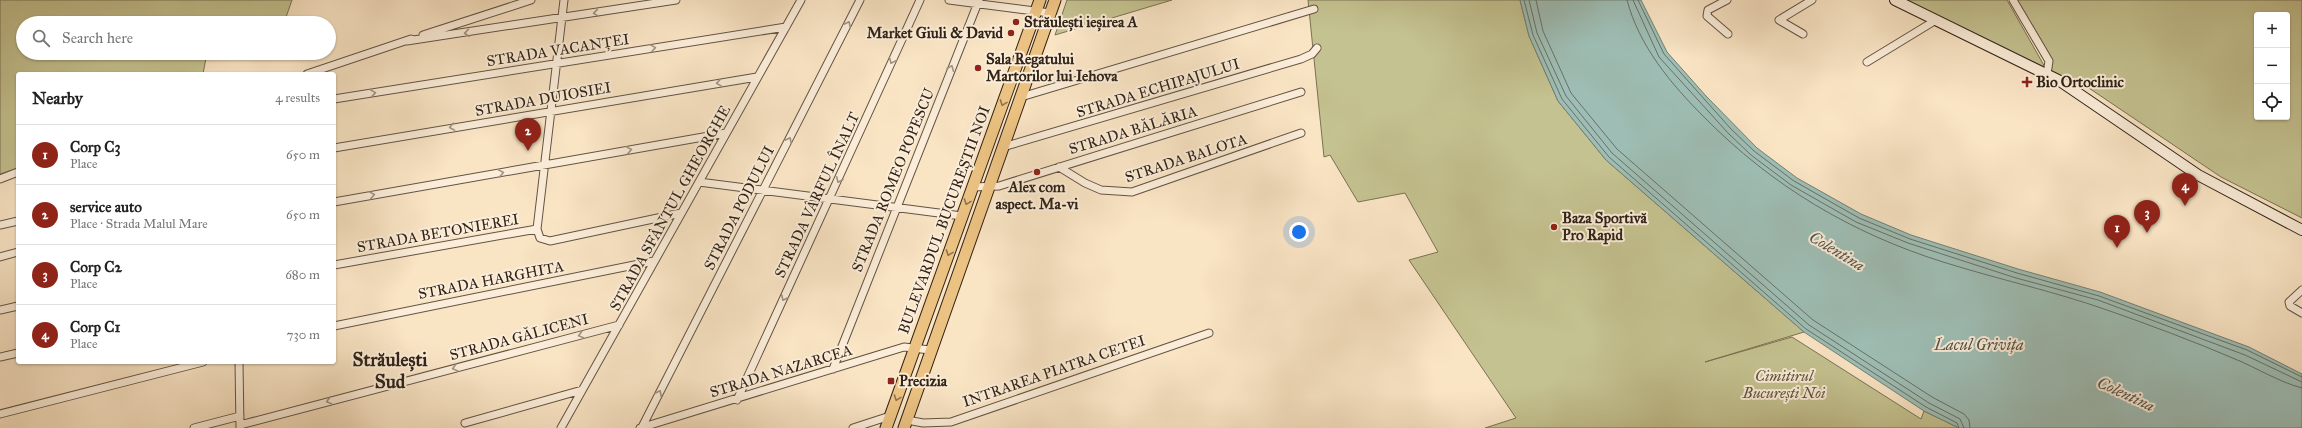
<!DOCTYPE html>
<meta charset="utf-8">
<style>
:root{--surface:#fff;--page:#f2f2f2;--text:#222;--muted:#767676;--line:#e0e0e0;--accent:#8f2418}
body{margin:0;font-family:"IM FELL Great Primer",serif;background:var(--page);color:var(--text)}
.controls{position:absolute;right:12px;top:12px;display:grid;overflow:hidden;border-radius:4px;box-shadow:0 1px 3px #0004}
.controls button{width:36px;height:36px;display:grid;place-items:center;padding:0;border:0;border-bottom:1px solid var(--line);background:var(--surface);color:var(--text);font:20px sans-serif}
.you{position:absolute;left:1299px;top:232px;width:14px;height:14px;margin:-10px;border:3px solid #fff;border-radius:50%;background:#1a73e8;box-shadow:0 0 0 6px #1a73e833}
.badge{display:grid;place-items:center;width:26px;height:26px;border-radius:50%;background:var(--accent);color:#fff;font-size:13px;font-weight:700}
.pin{position:absolute;translate:-50% -33px;filter:drop-shadow(0 1px 2px #0008)}
.pin::after{content:'';position:absolute;top:21px;width:14px;height:12px;background:inherit;clip-path:polygon(0 0,100% 0,50% 100%)}
.list{margin:0;padding:0;list-style:none}
h2{display:flex;justify-content:space-between;align-items:center;height:52px;margin:0;padding:0 16px;font-size:17px}
h2 small{font-size:13px;font-weight:400;color:var(--muted)}
.list li{display:grid;grid-template-columns:26px 1fr auto;gap:12px;align-items:center;box-sizing:border-box;height:60px;padding:0 16px;border-top:1px solid var(--line)}
.list b{display:block;font-size:15px;white-space:nowrap}
.list p{margin:0;font-size:13px;white-space:nowrap;color:var(--muted)}
.list em{font-size:13px;font-style:normal;color:var(--muted)}
.icon{flex:none;width:22px;height:22px;fill:none;stroke:currentColor;stroke-width:2;stroke-linecap:round;stroke-linejoin:round}
.map{position:relative;flex:none;width:2302px;height:428px;overflow:hidden}
.search{position:absolute;background:var(--surface);box-shadow:0 1px 3px #0004;left:16px;top:16px;width:320px;height:44px;display:flex;align-items:center;gap:10px;box-sizing:border-box;padding:0 14px;border-radius:22px;color:var(--muted);font-size:15px}
.panel{position:absolute;background:var(--surface);box-shadow:0 1px 3px #0004;left:16px;top:72px;width:320px;height:292px;border-radius:4px}
.map>svg:first-child{display:block}
.green{fill:#c4c290;stroke:#7a7254;fill-rule:evenodd}
.water{fill:#9ebeb5;stroke:#728076}
.lines{fill:none;stroke-linecap:round;stroke-linejoin:round}
.shore{stroke:#687066;stroke-width:1}
.minor-casing{stroke:#635343;stroke-width:9}
.secondary-casing{stroke:#312318;stroke-width:12}
.primary-casing{stroke:#312318;stroke-width:13}
.minor{stroke:#fbedd9;stroke-width:7}
.secondary{stroke:#fbedd9;stroke-width:10}
.primary{stroke:#ecc282;stroke-width:11}
.oneway{stroke:#a09282}
.oneway2{stroke:#8e724d}
.poi-dot{fill:#8f2418;stroke:#fbedd9;stroke-width:1.5}
.labels{text-anchor:middle;dominant-baseline:central;stroke-width:4;stroke-linejoin:round;paint-order:stroke}
.poi-label{font-size:15px;font-weight:bold;fill:#312318;stroke:#fbedd9;text-anchor:start}
.street-label{font-size:15px;fill:#312318;stroke:#fbedd9}
.park-label{font-size:15px;font-style:italic;fill:#5d533c;stroke:#fbedd9}
.water-label{font-size:16px;font-style:italic;fill:#525247;stroke:#fbedd9}
.district-label{font-size:19px;font-weight:bold;fill:#312318;stroke:#fbedd9}
</style>
<div class="map">
<svg width="2302" height="428" viewBox="0 0 2302 428">
<rect width="100%" height="100%" fill="#f9e4c4"/>
<filter id="stains"><feTurbulence type="fractalNoise" baseFrequency=".005" numOctaves="4"/><feColorMatrix values="0 0 0 0 .2 0 0 0 0 .09 0 0 0 0 .02 0 0 0 .5 -.17"/></filter>
<radialGradient id="worn" r=".72"><stop offset=".6" stop-color="#630" stop-opacity="0"/><stop offset="1" stop-color="#630" stop-opacity=".3"/></radialGradient>
<!-- green -->
<path class="green" d="M 0,0 L 292,0 L 284,23 L 23,23 L 23,53 L 226,53 L 206,58 L 203,74 L 18,74 L 18,168 L 0,174 Z
M 1067,0 L 1172,0 L 1055,35 Z
M 1308,0 L 1520,0 L 1529,36 L 1558,101 L 1606,160 L 1804,332 L 1705,362 L 1792,337 L 1921,419 L 1924,411 L 1959,428 L 1485,428 L 1516,418 L 1409,260 L 1438,252 L 1405,193 L 1358,202 L 1330,155 L 1324,157 Z
M 1895,0 L 2007,0 L 2046,69 Z
M 2016,0 L 2302,0 L 2302,218 L 2221,177 L 2077,80 L 2047,74 L 2049,69 ZM 2257,15 L 2287,15 L 2287,117 L 2257,117 Z"/>
<!-- water -->
<path class="water" d="M 1520,0 L 1641,0 L 1667,52 L 1706,96 L 1757,148 L 1797,178 L 1861,214 L 1911,235 L 2018,269 L 2100,292 L 2249,347 L 2302,374 L 2302,428 L 1959,428 L 1924,411 L 1804,332 L 1606,160 L 1558,101 L 1529,36 Z"/>
<g class="lines">
<!-- shore -->
<path class="shore" d="M 1524,0 L 1533,35 L 1562,99 L 1609,157 L 1806,329 L 1926,407 L 1957,423 L 1959,428
M 1529,0 L 1537,33 L 1566,96 L 1612,153 L 1809,325 L 1929,403 L 1960,419 L 1964,428
M 1536,0 L 1543,31 L 1571,93 L 1617,149 L 1813,320 L 1932,397 L 1964,414 L 1969,420 L 1970,428
M 1627,0 C 1639,46 1671,84 1704,117 C 1772,186 1851,233 1943,262 C 1997,279 2053,291 2107,310 C 2150,325 2193,341 2235,359 C 2257,368 2279,382 2302,388
M 1633,0 L 1659,57 L 1728,133 L 1751,155 L 1791,185 L 1856,222 L 1908,243 L 2016,278 L 2098,300 L 2245,355 L 2302,382
M 1638,0 L 1664,54 L 1731,129 L 1754,151 L 1794,181 L 1859,218 L 1910,239 L 2017,273 L 2099,296 L 2247,350 L 2302,377"/>
<defs>
<path id="minor" d="M 564,0 L 537,229 L 540,238 L 550,241 L 681,213
M 949,0 L 1050,13
M 1727,0 L 1708,10 L 1707,16 L 1728,34
M 2013,0 L 2049,61 L 2047,74
M 1803,34 L 1779,20 L 1812,0
M 423,35 L 531,0
M 407,41 L 676,0
M 1867,62 L 1936,20
M 307,74 L 411,39
M 1021,97 L 1314,9
M 334,99 L 786,27
M 1003,147 L 1301,59 L 1312,54 L 1317,48
M 334,148 L 757,77
M 1059,167 L 1085,183 L 1101,190 L 1132,192 L 1301,133
M 0,179 L 18,172
M 699,182 L 962,216
M 973,187 L 999,186 L 1301,92
M 334,202 L 726,133
M 0,225 L 18,221
M 0,257 L 18,252
M 334,265 L 537,229
M 2302,290 L 2289,302 L 2290,306 L 2302,313
M 0,310 L 18,306
M 334,326 L 654,261
M 0,357 L 18,353
M 239,362 L 240,428
M 833,369 L 979,0
M 737,400 L 920,0
M 0,414 L 203,362
M 907,420 L 923,423 L 951,422 L 1209,333
M 465,423 L 582,390
M 240,425 L 619,325
M 642,427 L 860,0
M 194,428 L 240,416
M 561,428 L 801,0
M 640,428 L 904,347 L 930,350
M 853,428 L 890,416"/>
<path id="secondary" d="M 1895,0 L 2060,81 L 2198,175 L 2302,230"/>
<path id="primary" d="M 886,428 L 1040,0
M 904,428 L 1055,0"/>
</defs>
<!-- minor casing -->
<use href="#minor" class="minor-casing"/>
<!-- secondary casing -->
<use href="#secondary" class="secondary-casing"/>
<!-- primary casing -->
<use href="#primary" class="primary-casing"/>
<!-- minor -->
<use href="#minor" class="minor"/>
<!-- secondary -->
<use href="#secondary" class="secondary"/>
<!-- primary -->
<use href="#primary" class="primary"/>
</g>
<!-- one-way arrows -->
<defs><path id="oneway-chevron" d="M-2-3.5L2.5 0L-2 3.5" fill="none" stroke-width="1.6" stroke-linecap="round" stroke-linejoin="round"/></defs>
<g class="oneway">
<use href="#oneway-chevron" transform="translate(596 13) rotate(171)"/>
<use href="#oneway-chevron" transform="translate(848 24) rotate(-63)"/>
<use href="#oneway-chevron" transform="translate(467 33) rotate(172)"/>
<use href="#oneway-chevron" transform="translate(653 48) rotate(-9)"/>
<use href="#oneway-chevron" transform="translate(892 61) rotate(114)"/>
<use href="#oneway-chevron" transform="translate(951 68) rotate(-68)"/>
<use href="#oneway-chevron" transform="translate(719 83) rotate(171)"/>
<use href="#oneway-chevron" transform="translate(373 93) rotate(-9)"/>
<use href="#oneway-chevron" transform="translate(452 127) rotate(170)"/>
<use href="#oneway-chevron" transform="translate(789 140) rotate(-63)"/>
<use href="#oneway-chevron" transform="translate(629 150) rotate(-10)"/>
<use href="#oneway-chevron" transform="translate(501 173) rotate(-10)"/>
<use href="#oneway-chevron" transform="translate(839 180) rotate(114)"/>
<use href="#oneway-chevron" transform="translate(372 195) rotate(-10)"/>
<use href="#oneway-chevron" transform="translate(784 298) rotate(115)"/>
<use href="#oneway-chevron" transform="translate(581 335) rotate(165)"/>
<use href="#oneway-chevron" transform="translate(455 368) rotate(165)"/>
<use href="#oneway-chevron" transform="translate(659 393) rotate(-63)"/>
<use href="#oneway-chevron" transform="translate(329 401) rotate(165)"/>
</g>
<g class="oneway2">
<use href="#oneway-chevron" transform="translate(1003 103) rotate(110)"/>
<use href="#oneway-chevron" transform="translate(967 202) rotate(110)"/>
<use href="#oneway-chevron" transform="translate(949 253) rotate(110)"/>
<use href="#oneway-chevron" transform="translate(897 398) rotate(110)"/>
</g>
<!-- markers -->
<g class="poi-dot">
<circle cx="1016" cy="22" r="4"/>
<circle cx="1011" cy="33" r="4"/>
<circle cx="978" cy="68" r="4"/>
<path d="M2025 76h4v4h4v4h-4v4h-4v-4h-4v-4h4z"/>
<circle cx="1037" cy="172" r="4"/>
<circle cx="1554" cy="227" r="4"/>
<rect x="887" y="377" width="8" height="8" rx="2"/>
</g>
<g class="labels">
<!-- poi labels -->
<g class="poi-label">
<text x="1024" y="22">Străulești ieșirea A</text>
<text x="1003" y="33" text-anchor="end">Market Giuli &amp; David</text>
<text x="986" y="59">Sala Regatului<tspan x="986" dy="17">Martorilor lui Iehova</tspan></text>
<text x="2036" y="82">Bio Ortoclinic</text>
<text x="1037" y="187" text-anchor="middle">Alex com<tspan x="1037" dy="17">aspect. Ma-vi</tspan></text>
<text x="1562" y="218">Baza Sportivă<tspan x="1562" dy="17">Pro Rapid</tspan></text>
<text x="899" y="381">Precizia</text>
</g>
<!-- street labels -->
<g class="street-label">
<text transform="translate(558 50) rotate(-9)">STRADA VACANȚEI</text>
<text transform="translate(1158 88) rotate(-17)">STRADA ECHIPAJULUI</text>
<text transform="translate(543 99) rotate(-10)">STRADA DUIOSIEI</text>
<text transform="translate(1133 130) rotate(-17)">STRADA BĂLĂRIA</text>
<text transform="translate(1186 158) rotate(-18)">STRADA BALOTA</text>
<text transform="translate(893 180) rotate(-68)">STRADA ROMEO POPESCU</text>
<text transform="translate(817 195) rotate(-65)">STRADA VÂRFUL ÎNALT</text>
<text transform="translate(670 208) rotate(-61)">STRADA SFÂNTUL GHEORGHE</text>
<text transform="translate(739 208) rotate(-63)">STRADA PODULUI</text>
<text transform="translate(944 220) rotate(-70)">BULEVARDUL BUCUREȘTII NOI</text>
<text transform="translate(438 233) rotate(-10)">STRADA BETONIEREI</text>
<text transform="translate(491 280) rotate(-11)">STRADA HARGHITA</text>
<text transform="translate(519 337) rotate(-15)">STRADA GĂLICENI</text>
<text transform="translate(781 371) rotate(-17)">STRADA NAZARCEA</text>
<text transform="translate(1054 371) rotate(-19)">INTRAREA PIATRA CETEI</text>
</g>
<!-- park labels -->
<g class="park-label">
<text x="1784" y="376">Cimitirul<tspan x="1784" dy="17">București Noi</tspan></text>
</g>
<!-- water labels -->
<g class="water-label">
<text transform="translate(1837 251) rotate(31)">Colentina</text>
<text x="1979" y="344">Lacul Grivița</text>
<text transform="translate(2126 394) rotate(25)">Colentina</text>
</g>
<!-- district labels -->
<g class="district-label">
<text x="390" y="359">Străulești<tspan x="390" dy="22">Sud</tspan></text>
</g>
</g>
<rect width="100%" height="100%" filter="url(#stains)"/>
<rect width="100%" height="100%" fill="url(#worn)"/>
</svg>
<div class="controls">
<button>+</button>
<button>−</button>
<button><svg class="icon" aria-label="locate" viewBox="0 0 24 24"><circle cx="12" cy="12" r="6"/><path d="M12 2v4M12 18v4M2 12h4M18 12h4"/></svg></button>
</div>
<div class="you"></div>
<div class="pin badge" style="left:2117px;top:248px">1</div>
<div class="pin badge" style="left:528px;top:151px">2</div>
<div class="pin badge" style="left:2147px;top:233px">3</div>
<div class="pin badge" style="left:2185px;top:206px">4</div>
<div class="search"><svg class="icon" aria-label="search" viewBox="0 0 24 24"><circle cx="10" cy="10" r="6"/><path d="M15 15l6 6"/></svg>Search here</div>
<section class="panel">
<h2>Nearby<small>4 results</small></h2>
<ul class="list">
<li><span class="badge">1</span><div><b>Corp C3</b><p>Place</p></div><em>650 m</em></li>
<li><span class="badge">2</span><div><b>service auto</b><p>Place · Strada Malul Mare</p></div><em>650 m</em></li>
<li><span class="badge">3</span><div><b>Corp C2</b><p>Place</p></div><em>680 m</em></li>
<li><span class="badge">4</span><div><b>Corp C1</b><p>Place</p></div><em>730 m</em></li>
</ul>
</section>
</div>
